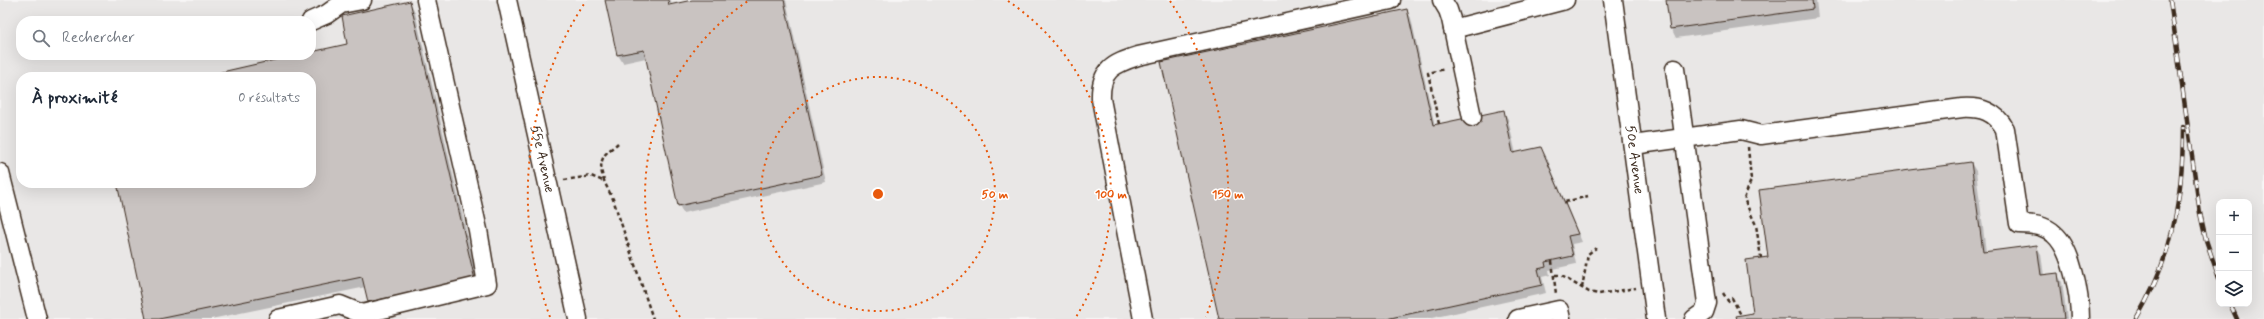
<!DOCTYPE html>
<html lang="fr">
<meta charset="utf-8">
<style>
:root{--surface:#fff;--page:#f2f2f3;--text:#1f2937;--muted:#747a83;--line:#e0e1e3}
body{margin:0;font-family:Mynerve,sans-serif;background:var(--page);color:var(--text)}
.controls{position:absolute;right:12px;bottom:12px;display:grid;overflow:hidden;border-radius:8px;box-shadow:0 4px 16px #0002}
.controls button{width:36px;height:36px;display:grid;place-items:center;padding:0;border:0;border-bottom:1px solid var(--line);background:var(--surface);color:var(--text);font:20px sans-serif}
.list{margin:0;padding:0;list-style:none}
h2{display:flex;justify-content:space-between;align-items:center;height:52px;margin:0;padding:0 16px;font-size:17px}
h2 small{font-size:13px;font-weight:400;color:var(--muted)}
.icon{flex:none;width:22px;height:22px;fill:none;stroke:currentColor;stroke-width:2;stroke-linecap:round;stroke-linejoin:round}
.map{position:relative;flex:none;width:2264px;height:319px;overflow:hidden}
.search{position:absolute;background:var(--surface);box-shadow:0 4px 16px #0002;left:16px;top:16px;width:300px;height:44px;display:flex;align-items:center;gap:10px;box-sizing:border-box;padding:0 14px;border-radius:16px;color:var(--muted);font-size:15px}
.panel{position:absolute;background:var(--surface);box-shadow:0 4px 16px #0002;left:16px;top:72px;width:300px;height:116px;border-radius:16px}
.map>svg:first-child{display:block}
.built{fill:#e9e7e6;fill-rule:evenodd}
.shadow{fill:#0003}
.building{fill:#c9c3c1;stroke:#3b2a1e}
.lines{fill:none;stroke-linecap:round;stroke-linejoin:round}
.minor-casing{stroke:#3b2a1e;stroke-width:21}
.path{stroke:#3b2a1e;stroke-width:2.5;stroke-dasharray:4 3;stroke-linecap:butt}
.minor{stroke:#fff;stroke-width:18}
.rail-casing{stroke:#3b2a1e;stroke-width:4.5}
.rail{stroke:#fff;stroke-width:3;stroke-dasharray:9;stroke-linecap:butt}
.ring{fill:none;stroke:#e8590c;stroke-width:2;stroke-dasharray:2 4}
.labels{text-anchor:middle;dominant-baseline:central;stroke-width:3;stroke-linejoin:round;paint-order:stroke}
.street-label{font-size:14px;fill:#3b2a1e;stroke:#fff}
.centre{fill:#e8590c;stroke:#fff;stroke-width:2}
.ring-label{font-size:12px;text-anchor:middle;font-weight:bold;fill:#e8590c;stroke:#fff;stroke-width:3;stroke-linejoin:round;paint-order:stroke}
</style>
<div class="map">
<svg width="2264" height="319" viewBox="0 0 2264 319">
<rect width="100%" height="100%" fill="#f7f6f6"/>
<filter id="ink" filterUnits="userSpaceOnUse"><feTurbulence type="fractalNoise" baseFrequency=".025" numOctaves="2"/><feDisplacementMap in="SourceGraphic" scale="8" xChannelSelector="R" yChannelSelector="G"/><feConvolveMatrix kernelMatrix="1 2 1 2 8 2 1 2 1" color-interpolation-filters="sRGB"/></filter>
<g filter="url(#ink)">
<!-- built -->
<path class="built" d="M 0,0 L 2264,0 L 2264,319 L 0,319 ZM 21,21 L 311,21 L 311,55 L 21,55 ZM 21,77 L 311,77 L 311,183 L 21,183 ZM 2219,202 L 2249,202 L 2249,304 L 2219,304 Z"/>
<!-- shadow -->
<path class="shadow" d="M 606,0 L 671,0 L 672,5 L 697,0 L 786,0 L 826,182 L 683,213 L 679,205 L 646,58 L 623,63 L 618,55 Z
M 1667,0 L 1816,0 L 1818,18 L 1676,38 L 1671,28 Z
M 410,2 L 415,12 L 480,290 L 374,312 L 369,302 L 366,287 L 211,319 L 147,319 L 118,183 L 311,183 L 311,77 L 204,77 L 301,55 L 311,55 L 311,53 L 348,44 Z
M 1407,10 L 1411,18 L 1435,126 L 1503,111 L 1508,119 L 1516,154 L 1541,148 L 1546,156 L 1582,242 L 1572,244 L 1576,264 L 1549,270 L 1550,275 L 1542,277 L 1546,293 L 1427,319 L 1220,319 Z
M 1971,163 L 1976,171 L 1986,252 L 2036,246 L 2041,254 L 2044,276 L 2057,274 L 2062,282 L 2067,319 L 1738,319 L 1754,314 L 1769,258 Z"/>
<!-- building -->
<path class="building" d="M 605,0 L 668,0 L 669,5 L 692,0 L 784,0 L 822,175 L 678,206 L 644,50 L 617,55 Z
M 1666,0 L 1812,0 L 1813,9 L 1670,29 Z
M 410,1 L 475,280 L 368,302 L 362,277 L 159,319 L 146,319 L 117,183 L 311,183 L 311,77 L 200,77 L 296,55 L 311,55 L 311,52 L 347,44 L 342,16 Z
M 1407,9 L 1433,125 L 1504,110 L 1513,153 L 1541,147 L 1578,234 L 1568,236 L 1573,256 L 1545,262 L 1546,267 L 1538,269 L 1542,285 L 1386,319 L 1219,319 L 1161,62 Z
M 1971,162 L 1983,252 L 2037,245 L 2041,275 L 2058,273 L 2064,319 L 1737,319 L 1736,316 L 1753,313 L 1746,260 L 1768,257 L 1759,190 Z"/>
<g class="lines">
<defs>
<g id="minor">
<path id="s1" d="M 507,0 L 578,319"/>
<path d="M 1442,0 L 1448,10 L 1451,19 L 1472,117"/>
<path id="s2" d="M 1613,0 L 1656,319"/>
<path d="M 311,21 L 327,14 L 341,4 L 362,0"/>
<path d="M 1453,29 L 1565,0"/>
<path d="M 1675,69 L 1707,303 L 1704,312 L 1694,319"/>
<path d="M 1633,145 L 1741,130 L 1761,135 L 1962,108 C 1981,107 1995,111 2005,129 L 2019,224 C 2031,224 2045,225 2054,234 C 2072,249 2080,296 2080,319"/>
<path d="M 0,173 L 37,319"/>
<path d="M 278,319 L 340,305 L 362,314 L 487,284 L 478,230 L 426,0"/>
<path d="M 1143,319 L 1101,99 C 1100,70 1113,64 1138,56 L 1391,0"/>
<path d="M 1518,319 L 1559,310 L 1561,319"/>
</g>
</defs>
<!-- minor casing -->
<use href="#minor" class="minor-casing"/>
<!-- path -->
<path class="path" d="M 1439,124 L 1428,73 L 1445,69
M 618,143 C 614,147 607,151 604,156 C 596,170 607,187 613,199 L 653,319
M 1748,147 L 1751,180 L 1744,199 L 1756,225 L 1761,258
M 564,180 L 591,176 L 603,181
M 1565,202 L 1588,196
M 1552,261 L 1556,294
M 1555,275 L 1560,275 L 1589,292 L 1599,294 L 1636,288
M 1582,288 L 1588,254 L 1596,248
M 1723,293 L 1728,301 L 1732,298 L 1741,315"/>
<!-- minor -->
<use href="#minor" class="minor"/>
<defs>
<path id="rail" d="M 2170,0 L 2200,213 L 2206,240 L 2219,278
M 2230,304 L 2237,319
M 2136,319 C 2173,257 2183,198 2183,127"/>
</defs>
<!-- rail casing -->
<use href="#rail" class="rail-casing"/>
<!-- rail -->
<use href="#rail" class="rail"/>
</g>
</g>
<!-- distance rings -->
<g class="ring">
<circle cx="878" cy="194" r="117"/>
<path d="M680 317A233 233 0 0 1 748 1M1008 1A233 233 0 0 1 1076 317"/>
<path d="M550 317A350 350 0 0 1 586 1M1170 1A350 350 0 0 1 1206 317"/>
</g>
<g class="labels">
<!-- street labels -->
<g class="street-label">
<text stroke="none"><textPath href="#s2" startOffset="161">50e Avenue</textPath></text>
<text stroke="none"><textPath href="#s1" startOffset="163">55e Avenue</textPath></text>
</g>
</g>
<circle cx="878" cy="194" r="6" class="centre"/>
<g class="ring-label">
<text x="995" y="198">50 m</text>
<text x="1111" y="198">100 m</text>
<text x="1228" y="198">150 m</text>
</g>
</svg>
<div class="controls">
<button>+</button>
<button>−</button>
<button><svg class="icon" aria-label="layers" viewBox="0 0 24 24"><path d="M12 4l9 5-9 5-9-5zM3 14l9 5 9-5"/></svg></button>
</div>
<div class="search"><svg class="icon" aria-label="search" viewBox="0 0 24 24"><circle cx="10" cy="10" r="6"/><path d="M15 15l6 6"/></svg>Rechercher</div>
<section class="panel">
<h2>À proximité<small>0 résultats</small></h2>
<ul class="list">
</ul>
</section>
</div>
